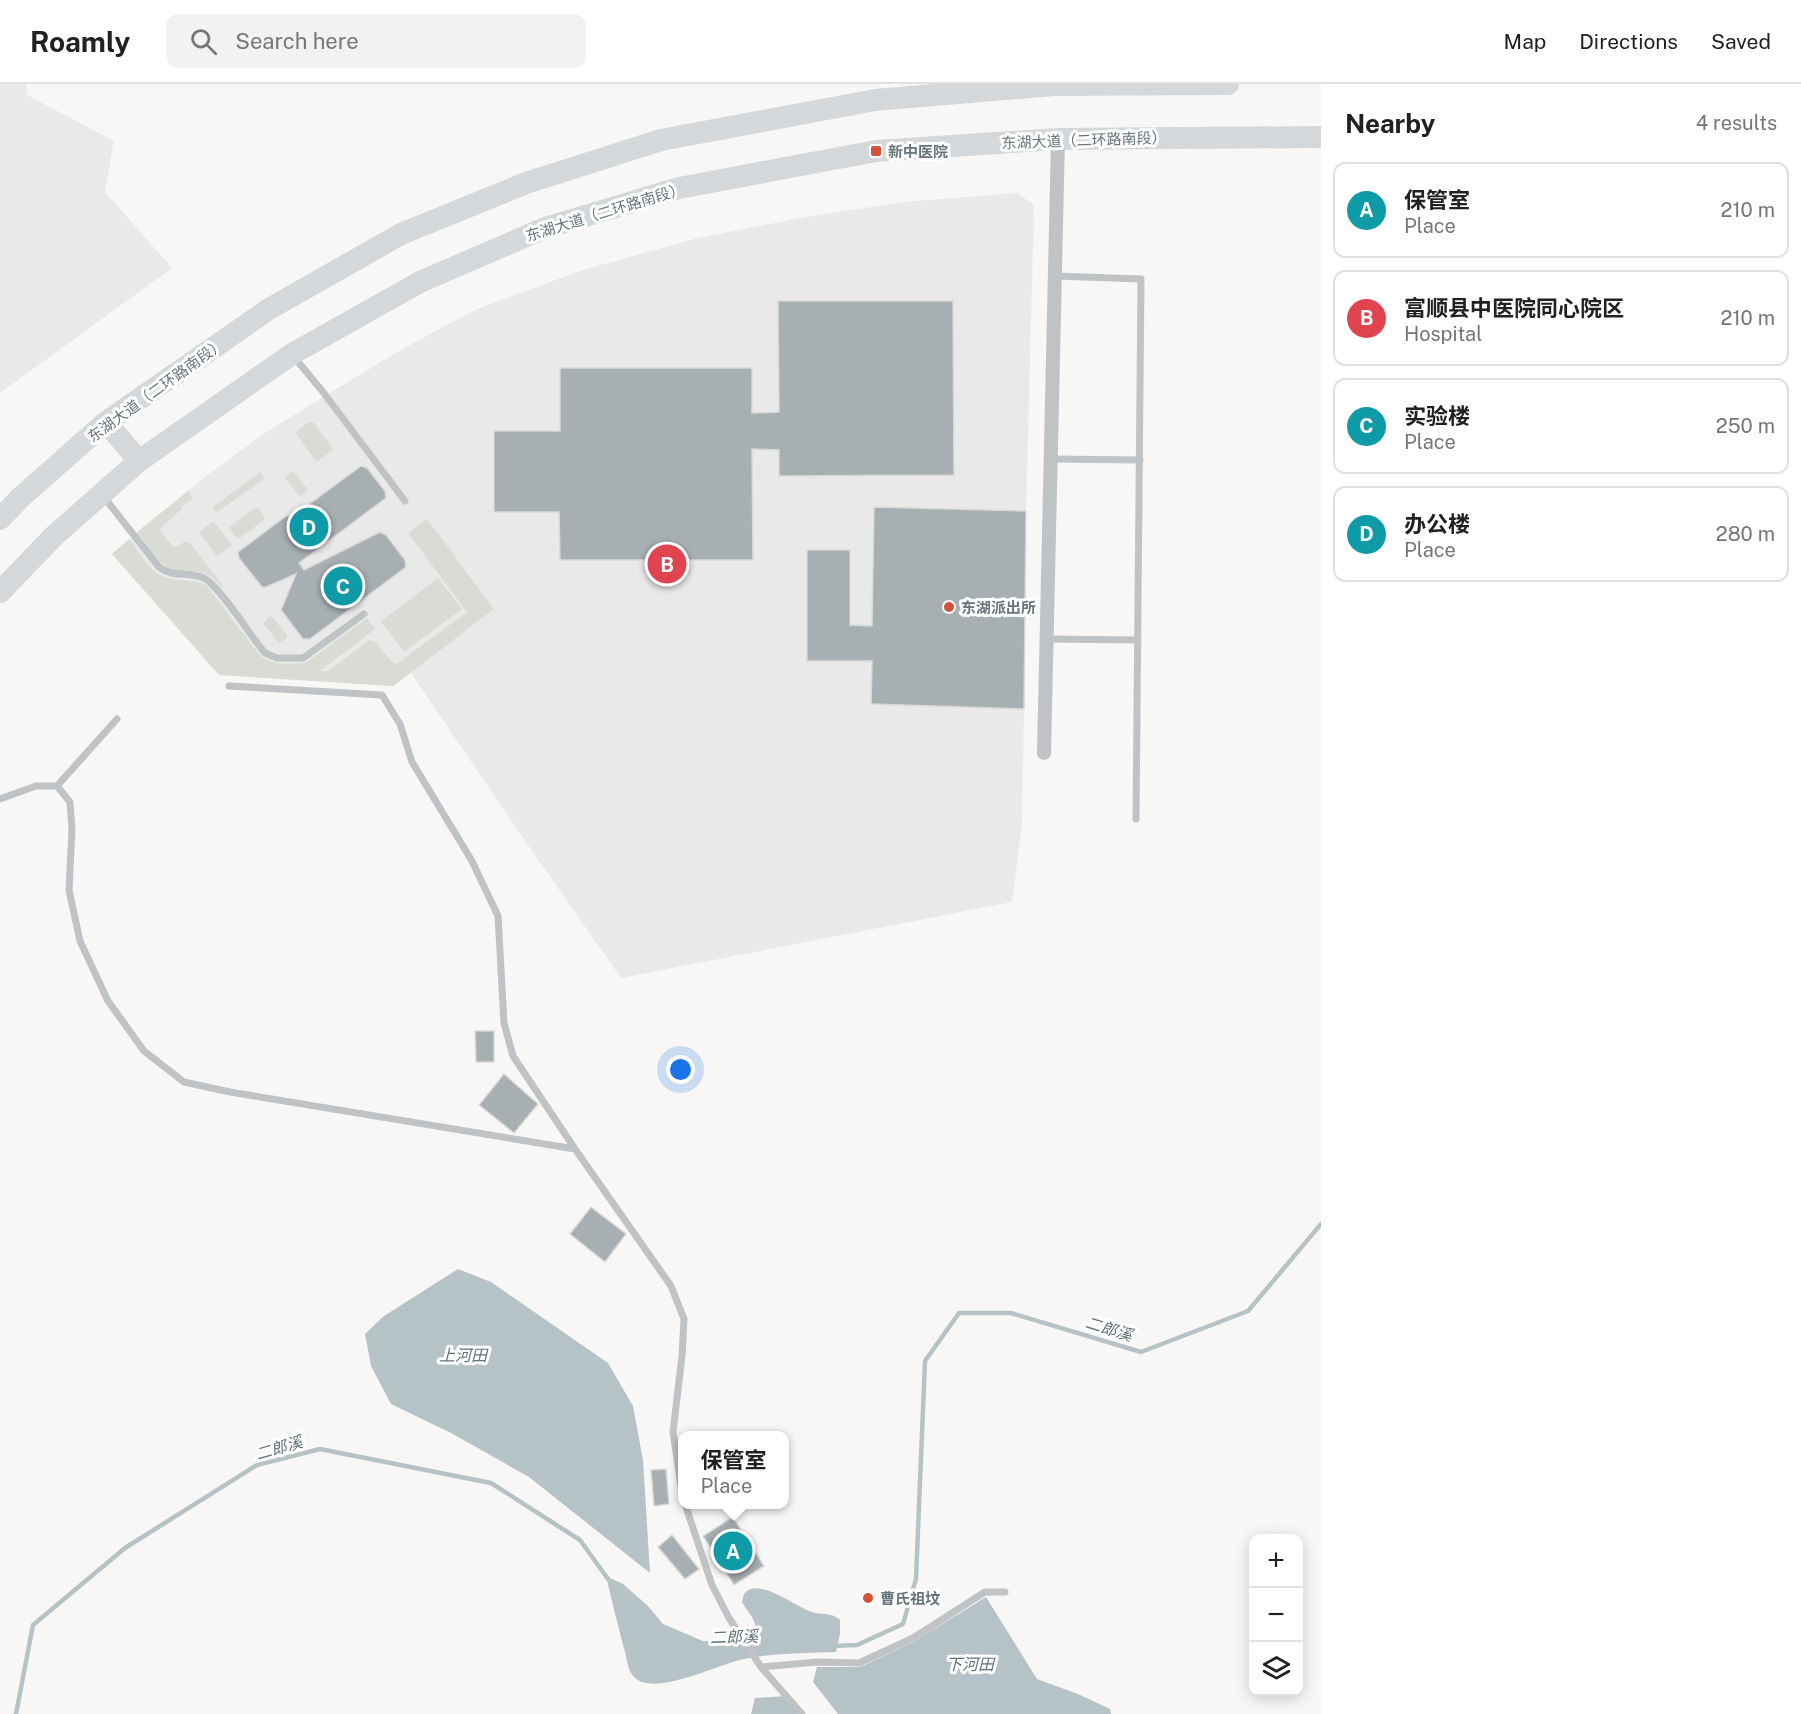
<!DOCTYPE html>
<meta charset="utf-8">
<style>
:root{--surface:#fff;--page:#f2f2f2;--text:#202124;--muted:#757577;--line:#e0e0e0;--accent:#d93025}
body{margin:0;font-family:"Public Sans","Noto Sans SC",sans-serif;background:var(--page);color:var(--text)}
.controls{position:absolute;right:18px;bottom:18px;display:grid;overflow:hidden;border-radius:12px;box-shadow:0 3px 15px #0003}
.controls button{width:54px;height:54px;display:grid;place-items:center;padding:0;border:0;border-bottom:2px solid var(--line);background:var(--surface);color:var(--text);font:30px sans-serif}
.you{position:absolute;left:681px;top:986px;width:21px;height:21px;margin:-15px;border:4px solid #fff;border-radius:50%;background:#1a73e8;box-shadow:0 0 0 9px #1a73e833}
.badge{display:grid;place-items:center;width:39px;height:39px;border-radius:50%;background:var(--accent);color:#fff;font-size:20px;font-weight:700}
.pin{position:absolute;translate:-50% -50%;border:3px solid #fff;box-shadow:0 2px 6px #0006}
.popup{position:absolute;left:678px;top:1347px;width:111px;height:78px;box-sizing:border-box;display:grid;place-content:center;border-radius:12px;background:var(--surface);filter:drop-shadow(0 2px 4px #0005);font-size:20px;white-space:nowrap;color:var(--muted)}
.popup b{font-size:22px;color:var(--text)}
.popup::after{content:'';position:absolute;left:50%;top:100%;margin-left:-12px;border:12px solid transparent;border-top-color:var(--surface)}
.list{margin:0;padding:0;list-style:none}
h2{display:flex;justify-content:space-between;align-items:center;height:78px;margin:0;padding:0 24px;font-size:26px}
h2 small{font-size:20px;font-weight:400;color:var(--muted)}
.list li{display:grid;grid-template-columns:39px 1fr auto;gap:18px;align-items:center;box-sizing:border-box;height:96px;margin:0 12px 12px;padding:0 12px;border:2px solid var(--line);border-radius:12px}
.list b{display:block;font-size:22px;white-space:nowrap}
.list p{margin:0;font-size:20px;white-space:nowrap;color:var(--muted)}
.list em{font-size:20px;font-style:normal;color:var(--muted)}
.icon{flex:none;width:33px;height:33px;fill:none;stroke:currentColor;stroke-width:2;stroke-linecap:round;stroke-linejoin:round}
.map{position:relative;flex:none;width:1321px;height:1630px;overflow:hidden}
header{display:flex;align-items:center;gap:36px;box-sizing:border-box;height:84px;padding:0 30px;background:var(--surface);border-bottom:2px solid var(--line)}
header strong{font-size:28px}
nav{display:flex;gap:33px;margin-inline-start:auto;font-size:21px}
.search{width:420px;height:54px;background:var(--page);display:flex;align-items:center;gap:15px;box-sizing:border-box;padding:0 21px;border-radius:12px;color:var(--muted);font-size:22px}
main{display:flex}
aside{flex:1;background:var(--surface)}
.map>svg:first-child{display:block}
.built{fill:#e8e9e8}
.green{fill:#d8dcd5}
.water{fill:#b6c3c6}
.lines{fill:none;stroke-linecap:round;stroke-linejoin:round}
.stream{stroke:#b6c3c6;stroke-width:4.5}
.building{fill:#a7afb3;stroke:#d9d9d8;stroke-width:1.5}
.service{stroke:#bfc3c6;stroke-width:7}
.minor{stroke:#bfc3c6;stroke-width:14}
.trunk{stroke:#d4d8db;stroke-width:22}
.poi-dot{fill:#d45039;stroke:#fff;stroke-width:2}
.labels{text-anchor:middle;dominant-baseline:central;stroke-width:6;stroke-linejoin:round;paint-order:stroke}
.street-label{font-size:15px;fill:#65757d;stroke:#fff}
.poi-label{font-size:15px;font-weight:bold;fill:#65757d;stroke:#fff;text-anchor:start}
.water-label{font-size:16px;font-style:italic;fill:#607478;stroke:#fff}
</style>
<header>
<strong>Roamly</strong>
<div class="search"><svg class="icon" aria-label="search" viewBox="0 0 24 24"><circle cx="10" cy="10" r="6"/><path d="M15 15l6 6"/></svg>Search here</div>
<nav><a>Map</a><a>Directions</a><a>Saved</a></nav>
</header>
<main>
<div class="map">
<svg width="1321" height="1630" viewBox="0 0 1321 1630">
<rect width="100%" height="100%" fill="#f8f7f5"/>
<!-- built -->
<path class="built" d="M 0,0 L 26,0 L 27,11 L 114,57 L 105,108 L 172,184 L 0,309 Z
M 1017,109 L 1034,121 L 1026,427 L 874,423 L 871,620 L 1024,625 L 1022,741 L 1012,818 L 621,894 L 521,751 L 411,589 L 393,602 L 219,591 L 112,470 L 201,396 L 265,349 L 333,307 L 404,264 L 477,225 L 583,186 L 698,154 L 806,133 L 904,118 Z"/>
<!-- green -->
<path class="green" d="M 309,338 L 314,339 L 332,364 L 332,367 L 318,377 L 315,376 L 297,351 L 296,348 Z
M 293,387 L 308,406 L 300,413 L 285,393 Z
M 260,388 L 265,394 L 216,429 L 213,423 Z
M 188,407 L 193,414 L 181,423 L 182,425 L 159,445 L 173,463 L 177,463 L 184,458 L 190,459 L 224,503 L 222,504 C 199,475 188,495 166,482 C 154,475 145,459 137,448 Z
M 255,424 L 258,424 L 265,434 L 264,436 L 240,454 L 237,454 L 230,445 L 230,443 Z
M 427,435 L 494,525 L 393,602 L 219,591 L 112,470 L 129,455 C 140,469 151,491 170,495 C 182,497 195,495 207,502 L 261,573 C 274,581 293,582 307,578 L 367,534 L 375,545 L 320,587 L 328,587 L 370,556 L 375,558 L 394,580 L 398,579 L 467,528 L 408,449 Z
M 212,438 L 214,438 L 232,461 L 218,472 L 216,471 L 199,448 Z
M 438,494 L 462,525 L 404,568 L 381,537 Z
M 270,532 L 272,533 L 287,551 L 287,554 L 279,559 L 263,539 Z"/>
<!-- water -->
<path class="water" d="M 458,1185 L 491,1198 L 608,1279 L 633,1322 L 643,1376 L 650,1489 L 529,1393 L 451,1349 L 391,1320 L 371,1282 L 365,1250 L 384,1232 Z
M 606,1492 L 623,1500 L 648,1522 L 663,1540 L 703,1557 L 736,1557 L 755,1555 C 759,1537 750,1532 742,1518 C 743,1515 743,1511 745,1509 C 757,1493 796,1522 809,1527 C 821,1532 830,1527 840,1536 L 840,1550 L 836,1568 C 805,1569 774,1569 744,1575 C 721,1579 653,1614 634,1593 C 628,1587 627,1576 625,1568 C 618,1543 612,1517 606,1492 Z
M 986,1513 L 1037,1595 L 1078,1610 L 1110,1625 L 1111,1630 L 838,1630 L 813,1598 L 817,1583 L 860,1583 L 913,1558 Z
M 787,1612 L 802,1630 L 751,1630 L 755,1614 Z"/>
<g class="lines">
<!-- stream -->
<path class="stream" d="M 831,1562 L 857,1561 L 903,1540 L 916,1495 L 925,1277 L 959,1229 L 1011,1229 L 1141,1268 L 1248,1227 L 1321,1140
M 16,1630 L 33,1541 L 125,1464 L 257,1381 L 320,1365 L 491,1399 L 580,1456 L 608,1495"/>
</g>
<!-- building -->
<path class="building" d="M 778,217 L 953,217 L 954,391 L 779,392 L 779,366 L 752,365 L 753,476 L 560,476 L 559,428 L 494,428 L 494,347 L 560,347 L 560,284 L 752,284 L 752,329 L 779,328 Z
M 361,382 L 367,384 L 385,407 L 386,414 L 299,479 L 304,486 L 380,448 L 386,451 L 405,476 L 406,483 L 310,555 L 303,555 L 281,526 L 296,490 L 266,503 L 262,503 L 239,474 L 238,468 L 286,432 L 293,432 Z
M 874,423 L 1026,427 L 1024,625 L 871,620 L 872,577 L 807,577 L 807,466 L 850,466 L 850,541 L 872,542 Z
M 475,947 L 494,947 L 494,978 L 476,978 Z
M 504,990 L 538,1020 L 514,1049 L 479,1021 Z
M 591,1123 L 626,1150 L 605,1178 L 570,1150 Z
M 666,1385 L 669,1420 L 654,1422 L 651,1386 Z
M 733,1433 L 764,1482 L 734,1501 L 703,1452 Z
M 672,1451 L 699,1485 L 685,1495 L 658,1463 Z"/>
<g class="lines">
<!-- service -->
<path class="service" d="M 1055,192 L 1141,195 L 1136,735
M 295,274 L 323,308 L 405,417
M 1051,375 L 1140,376
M 103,412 L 159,483 C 173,494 189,487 204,494 C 219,502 249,549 261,564 L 265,569 L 277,574 L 303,574 L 364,530
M 1047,555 L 1138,556
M 229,602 L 382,611 L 400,640 L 412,678 L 472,777 L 498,832 L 504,939 L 513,972 L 575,1065
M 57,702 L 117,635
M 0,715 L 36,702 L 57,702 L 70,718 L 72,746 L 69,806 L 80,857 L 108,917 L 144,967 L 184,998 L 230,1008 L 575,1065 L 671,1202 L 684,1235 L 682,1272 L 673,1348 L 682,1409
M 685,1420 L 712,1501 L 729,1534 L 761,1583 L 802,1630
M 761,1583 L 817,1578 L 859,1579 L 913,1554 L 985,1508 L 1005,1508"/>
<!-- minor -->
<path class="minor" d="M 1044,669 L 1058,55"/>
<!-- trunk -->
<path class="trunk" d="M 106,338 L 139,377
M 0,435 L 20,414 L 106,338 L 269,225 L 401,150 L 526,99 L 661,56 L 875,16 L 1054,1 L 1228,0
M 0,508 L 54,452 L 139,377 L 292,270 L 420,198 L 545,144 L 679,104 L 876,67 L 1058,55 L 1321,53"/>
</g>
<!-- markers -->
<g class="poi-dot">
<rect x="870" y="61" width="12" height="12" rx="3"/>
<circle cx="949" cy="523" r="6"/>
<circle cx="868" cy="1514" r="6"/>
</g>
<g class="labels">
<!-- street labels -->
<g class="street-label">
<text transform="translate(1084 56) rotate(-2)">东湖大道（二环路南段）</text>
<text transform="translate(605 128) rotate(-17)">东湖大道（二环路南段）</text>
<text transform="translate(156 306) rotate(-36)">东湖大道（二环路南段）</text>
</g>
<!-- poi labels -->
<g class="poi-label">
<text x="888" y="67">新中医院</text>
<text x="961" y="523">东湖派出所</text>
<text x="880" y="1514">曹氏祖坟</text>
</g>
<!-- water labels -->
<g class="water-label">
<text transform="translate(1109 1245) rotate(17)">二郎溪</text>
<text x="463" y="1271">上河田</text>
<text transform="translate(279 1364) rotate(-16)">二郎溪</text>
<text transform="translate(734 1553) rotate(-2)">二郎溪</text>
<text x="970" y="1580">下河田</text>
</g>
</g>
</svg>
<div class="controls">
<button>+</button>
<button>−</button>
<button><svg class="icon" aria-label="layers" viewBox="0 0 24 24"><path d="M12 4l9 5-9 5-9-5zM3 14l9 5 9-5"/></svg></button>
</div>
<div class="you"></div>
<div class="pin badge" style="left:733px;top:1467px;background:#0f9aa8">A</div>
<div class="popup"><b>保管室</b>Place</div>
<div class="pin badge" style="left:667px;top:480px;background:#e0444e">B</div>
<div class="pin badge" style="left:343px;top:502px;background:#0f9aa8">C</div>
<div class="pin badge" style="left:309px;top:443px;background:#0f9aa8">D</div>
</div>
<aside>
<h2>Nearby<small>4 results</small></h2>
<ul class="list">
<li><span class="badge" style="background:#0f9aa8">A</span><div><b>保管室</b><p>Place</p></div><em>210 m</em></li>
<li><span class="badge" style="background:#e0444e">B</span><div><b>富顺县中医院同心院区</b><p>Hospital</p></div><em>210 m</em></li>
<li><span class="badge" style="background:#0f9aa8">C</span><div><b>实验楼</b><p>Place</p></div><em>250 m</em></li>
<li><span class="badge" style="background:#0f9aa8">D</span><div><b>办公楼</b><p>Place</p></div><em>280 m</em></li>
</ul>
</aside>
</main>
